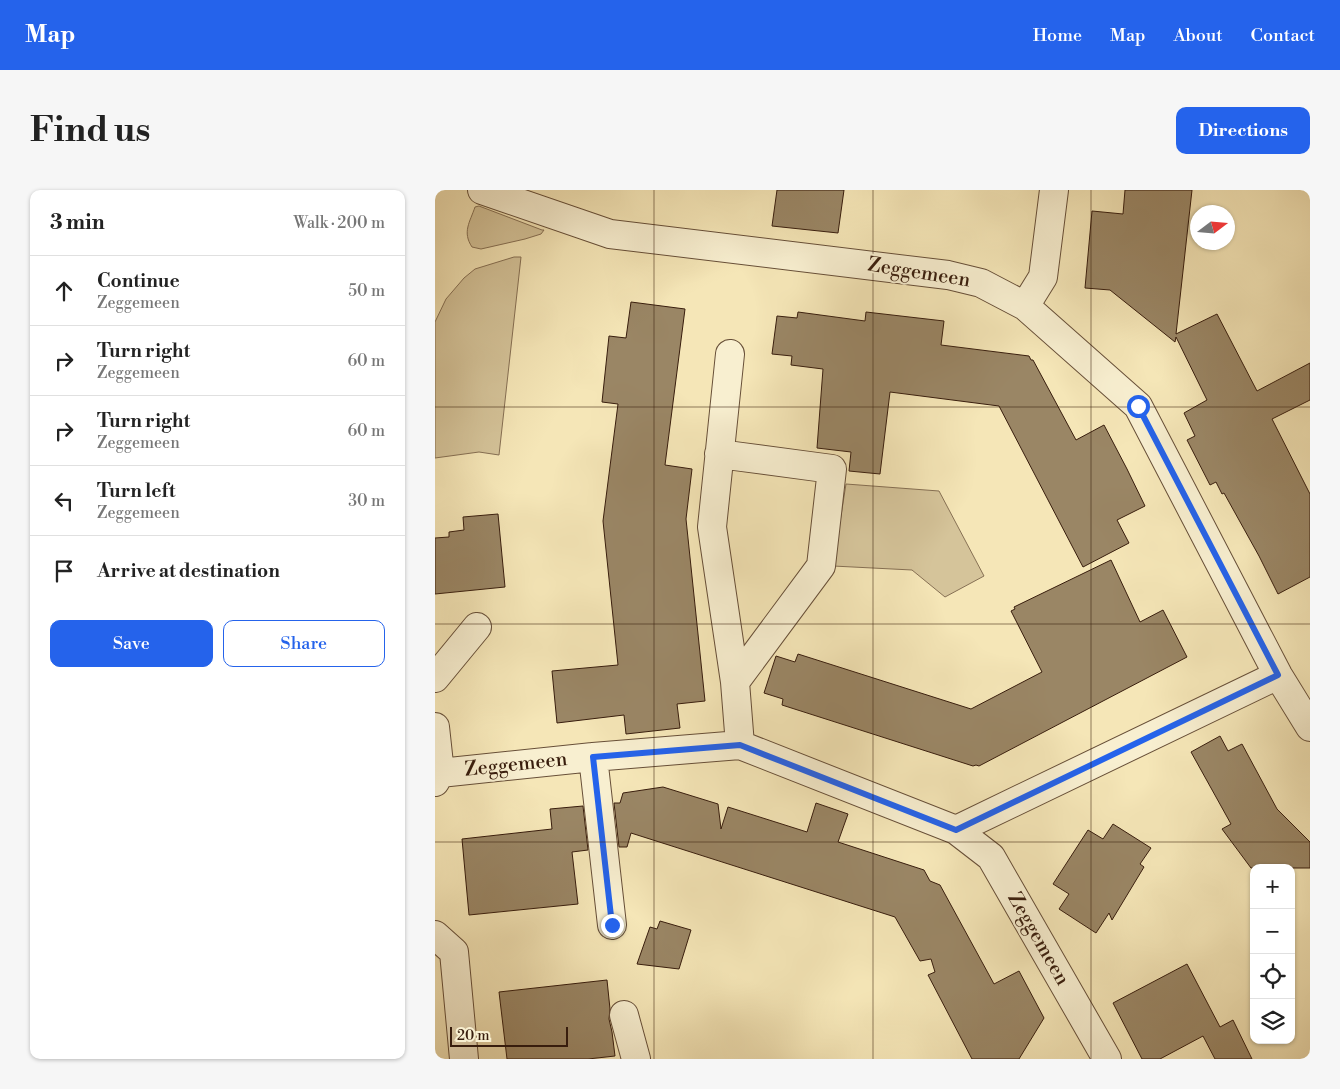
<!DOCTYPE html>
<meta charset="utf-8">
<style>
:root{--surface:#fff;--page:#f6f6f6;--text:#222;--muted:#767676;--line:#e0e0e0;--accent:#2563eb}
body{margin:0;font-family:"Libre Bodoni",serif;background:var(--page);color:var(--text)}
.controls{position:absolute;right:15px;bottom:15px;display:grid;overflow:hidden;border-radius:10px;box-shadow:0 1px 4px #0004}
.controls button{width:45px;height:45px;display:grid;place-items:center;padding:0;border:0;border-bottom:1px solid var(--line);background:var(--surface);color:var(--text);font:25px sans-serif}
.compass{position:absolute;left:755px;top:15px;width:45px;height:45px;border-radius:50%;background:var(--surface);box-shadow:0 1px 4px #0004;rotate:74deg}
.scale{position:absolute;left:15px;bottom:12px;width:118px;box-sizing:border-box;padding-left:5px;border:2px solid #381d0d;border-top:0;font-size:14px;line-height:18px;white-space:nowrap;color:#381d0d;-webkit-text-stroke:4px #f8efd0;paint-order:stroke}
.stop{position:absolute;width:15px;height:15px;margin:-11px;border:4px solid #2563eb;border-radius:50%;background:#fff}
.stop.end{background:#2563eb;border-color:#fff;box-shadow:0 1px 5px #0008}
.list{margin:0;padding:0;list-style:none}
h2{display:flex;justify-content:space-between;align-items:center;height:65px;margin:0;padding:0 20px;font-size:21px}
h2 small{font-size:16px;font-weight:400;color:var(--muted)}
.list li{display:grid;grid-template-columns:32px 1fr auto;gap:15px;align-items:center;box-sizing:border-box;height:70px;padding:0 20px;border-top:1px solid var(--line)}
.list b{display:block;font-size:19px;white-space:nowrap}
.list p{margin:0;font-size:16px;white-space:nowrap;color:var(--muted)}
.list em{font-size:16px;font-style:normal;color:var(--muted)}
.actions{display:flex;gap:10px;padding:15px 20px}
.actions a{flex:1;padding:11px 0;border:1px solid var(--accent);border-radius:10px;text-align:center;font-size:18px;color:var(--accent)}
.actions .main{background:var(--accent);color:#fff}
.icon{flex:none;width:28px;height:28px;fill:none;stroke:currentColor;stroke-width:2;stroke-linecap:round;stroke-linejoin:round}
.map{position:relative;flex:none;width:875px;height:869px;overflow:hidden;border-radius:10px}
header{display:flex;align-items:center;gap:30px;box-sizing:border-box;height:70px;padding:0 25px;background:var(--accent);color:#fff}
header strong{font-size:24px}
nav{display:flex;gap:28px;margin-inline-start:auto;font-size:18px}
.intro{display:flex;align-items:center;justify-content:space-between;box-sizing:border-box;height:120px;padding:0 30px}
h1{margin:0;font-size:35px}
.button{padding:12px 22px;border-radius:10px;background:var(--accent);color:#fff;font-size:18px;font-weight:700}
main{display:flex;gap:30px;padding:0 30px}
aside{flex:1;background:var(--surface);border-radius:10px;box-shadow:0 1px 4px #0004}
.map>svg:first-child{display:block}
.green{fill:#d5c49a;stroke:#867054}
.building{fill:#9a8665;stroke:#381d0d}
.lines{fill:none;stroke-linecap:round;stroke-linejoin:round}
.minor-casing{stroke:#674f38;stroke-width:30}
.minor{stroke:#f8efd0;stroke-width:28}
.route{stroke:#2563eb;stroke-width:6}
.grid{fill:none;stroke:#381d0d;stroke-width:1;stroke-opacity:0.55}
.labels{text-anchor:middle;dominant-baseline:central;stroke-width:4;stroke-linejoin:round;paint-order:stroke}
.street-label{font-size:20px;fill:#381d0d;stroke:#f8efd0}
</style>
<header>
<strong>Map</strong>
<nav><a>Home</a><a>Map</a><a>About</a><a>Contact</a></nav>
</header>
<div class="intro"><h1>Find us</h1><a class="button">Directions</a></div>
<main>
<aside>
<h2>3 min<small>Walk · 200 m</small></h2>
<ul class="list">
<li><svg class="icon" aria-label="ahead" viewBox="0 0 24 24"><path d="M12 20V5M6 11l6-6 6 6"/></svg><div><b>Continue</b><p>Zeggemeen</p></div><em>50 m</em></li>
<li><svg class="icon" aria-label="right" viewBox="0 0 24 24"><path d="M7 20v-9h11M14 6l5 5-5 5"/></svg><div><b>Turn right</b><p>Zeggemeen</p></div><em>60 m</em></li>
<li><svg class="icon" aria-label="right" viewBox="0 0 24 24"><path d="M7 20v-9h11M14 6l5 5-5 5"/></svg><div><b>Turn right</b><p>Zeggemeen</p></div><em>60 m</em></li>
<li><svg class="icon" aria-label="left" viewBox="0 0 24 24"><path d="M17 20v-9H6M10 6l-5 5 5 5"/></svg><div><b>Turn left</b><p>Zeggemeen</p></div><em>30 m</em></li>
<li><svg class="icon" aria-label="arrive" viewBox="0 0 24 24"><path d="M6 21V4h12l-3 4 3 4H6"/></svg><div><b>Arrive at destination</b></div></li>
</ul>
<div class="actions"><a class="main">Save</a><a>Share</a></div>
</aside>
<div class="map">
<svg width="875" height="869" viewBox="0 0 875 869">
<rect width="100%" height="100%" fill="#f5e6b7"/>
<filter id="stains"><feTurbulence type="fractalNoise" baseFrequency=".004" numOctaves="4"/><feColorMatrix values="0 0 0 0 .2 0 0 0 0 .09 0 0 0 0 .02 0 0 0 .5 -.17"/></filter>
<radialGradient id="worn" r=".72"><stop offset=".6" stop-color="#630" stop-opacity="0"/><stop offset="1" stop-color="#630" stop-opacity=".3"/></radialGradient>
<!-- green -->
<path class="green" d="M 44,16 L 107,40 L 109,40 L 106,44 L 90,49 L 46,59 L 37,57 C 27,42 35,32 40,17 Z
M 79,67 L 86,67 L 64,265 L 44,262 L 0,268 L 0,132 L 11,109 L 29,88 L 40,79 Z
M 411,294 L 504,301 L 549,386 L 510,407 L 477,380 L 398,376 Z"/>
<!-- building -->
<path class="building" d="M 342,0 L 409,0 L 403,43 L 337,36 Z
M 690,0 L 757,0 L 741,144 L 782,124 L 822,201 L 875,173 L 875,210 L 837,229 L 875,304 L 875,387 L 843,404 L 824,366 L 789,303 L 787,304 L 781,292 L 775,295 L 752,250 L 760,246 L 749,223 L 772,210 L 741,147 L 740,152 L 675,100 L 650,98 L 657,21 L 688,24 Z
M 196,112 L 250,119 L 230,275 L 257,279 L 251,329 L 270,511 L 242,514 L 245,538 L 191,544 L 189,525 L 122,533 L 117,481 L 183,475 L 168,331 L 183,214 L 167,212 L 174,146 L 191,148 Z
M 363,122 L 430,131 L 431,122 L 509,131 L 506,155 L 594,166 L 596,170 L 598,170 L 641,250 L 669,235 L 692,279 L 710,316 L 682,330 L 694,353 L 648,377 L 564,216 L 455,202 L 445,284 L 414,281 L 416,262 L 382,258 L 388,179 L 356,175 L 357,166 L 337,164 L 342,126 L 362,128 Z
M 63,324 L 70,397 L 0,404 L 0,348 L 14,347 L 14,342 L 29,340 L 28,327 Z
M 676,370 L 705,432 L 728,420 L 752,467 L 544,576 L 541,575 L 538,576 L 347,515 L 348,509 L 329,503 L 341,466 L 360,472 L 363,464 L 536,519 L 607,482 L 576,421 L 580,419 L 579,417 Z
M 785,546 L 793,561 L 807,554 L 842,619 L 875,652 L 875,678 L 816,678 L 787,639 L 796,634 L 756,562 Z
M 228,597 L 283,614 L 286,639 L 293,617 L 372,642 L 381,613 L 413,624 L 403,652 L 489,680 L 495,691 L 505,695 L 559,794 L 584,781 L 609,828 L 584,869 L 537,869 L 493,785 L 500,782 L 496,769 L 485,771 L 460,727 L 196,643 L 192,657 L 184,657 L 179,613 L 185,613 L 188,603 Z
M 148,616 L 153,660 L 137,662 L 143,714 L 34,725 L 27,649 L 117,639 L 115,619 Z
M 678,634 L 716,658 L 705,674 L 709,677 L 677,730 L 674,723 L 661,743 L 624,719 L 634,704 L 618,694 L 653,640 L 668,649 Z
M 225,731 L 256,740 L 244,779 L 202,774 L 215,737 L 222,739 Z
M 752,774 L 785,837 L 798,830 L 817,869 L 780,869 L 768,846 L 725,869 L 707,869 L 678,813 Z
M 172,790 L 175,819 L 174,829 L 177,842 L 180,866 L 153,869 L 72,869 L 64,802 Z"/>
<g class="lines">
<defs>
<path id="minor" d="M 47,0 L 175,44 L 513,85 L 546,93 L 590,116 L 703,216 L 843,485 L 875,537
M 590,116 L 608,87 L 619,0
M 295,164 L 277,337 L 300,492 L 305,555
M 284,264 L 397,279 L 386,376 L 300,492
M 0,488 L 42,437
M 0,537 L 5,583 L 0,592
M 158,567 L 177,735
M 5,583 L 158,567 L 305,555 L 521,640 L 556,667 L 672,869
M 521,640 L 843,485
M 0,745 L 19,762 L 29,869
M 189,825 L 201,869"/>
</defs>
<!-- minor casing -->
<use href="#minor" class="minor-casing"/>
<!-- minor -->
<use href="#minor" class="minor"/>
</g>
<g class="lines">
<!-- route -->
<path class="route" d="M 177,735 L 158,567 L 305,555 L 521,640 L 843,485 L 703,216"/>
</g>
<!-- grid -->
<path class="grid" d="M 219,0 L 219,869M 438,0 L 438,869M 656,0 L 656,869M 0,217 L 875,217M 0,434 L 875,434M 0,652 L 875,652"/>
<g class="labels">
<!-- street labels -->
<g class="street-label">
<text transform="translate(484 83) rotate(9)">Zeggemeen</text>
<text transform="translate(81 575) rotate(-6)">Zeggemeen</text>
<text transform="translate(603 749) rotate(60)">Zeggemeen</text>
</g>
</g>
<rect width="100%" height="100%" filter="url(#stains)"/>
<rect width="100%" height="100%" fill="url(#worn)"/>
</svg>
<div class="controls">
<button>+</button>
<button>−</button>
<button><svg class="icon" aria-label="locate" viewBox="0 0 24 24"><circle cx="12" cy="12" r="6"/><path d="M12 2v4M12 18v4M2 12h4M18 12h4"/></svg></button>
<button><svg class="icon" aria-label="layers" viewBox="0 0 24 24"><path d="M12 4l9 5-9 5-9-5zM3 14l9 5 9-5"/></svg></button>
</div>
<svg class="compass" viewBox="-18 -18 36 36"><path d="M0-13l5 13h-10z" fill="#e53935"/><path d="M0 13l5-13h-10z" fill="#767676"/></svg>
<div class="scale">20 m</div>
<div class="stop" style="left:703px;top:216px"></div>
<div class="stop end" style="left:177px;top:735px"></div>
</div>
</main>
